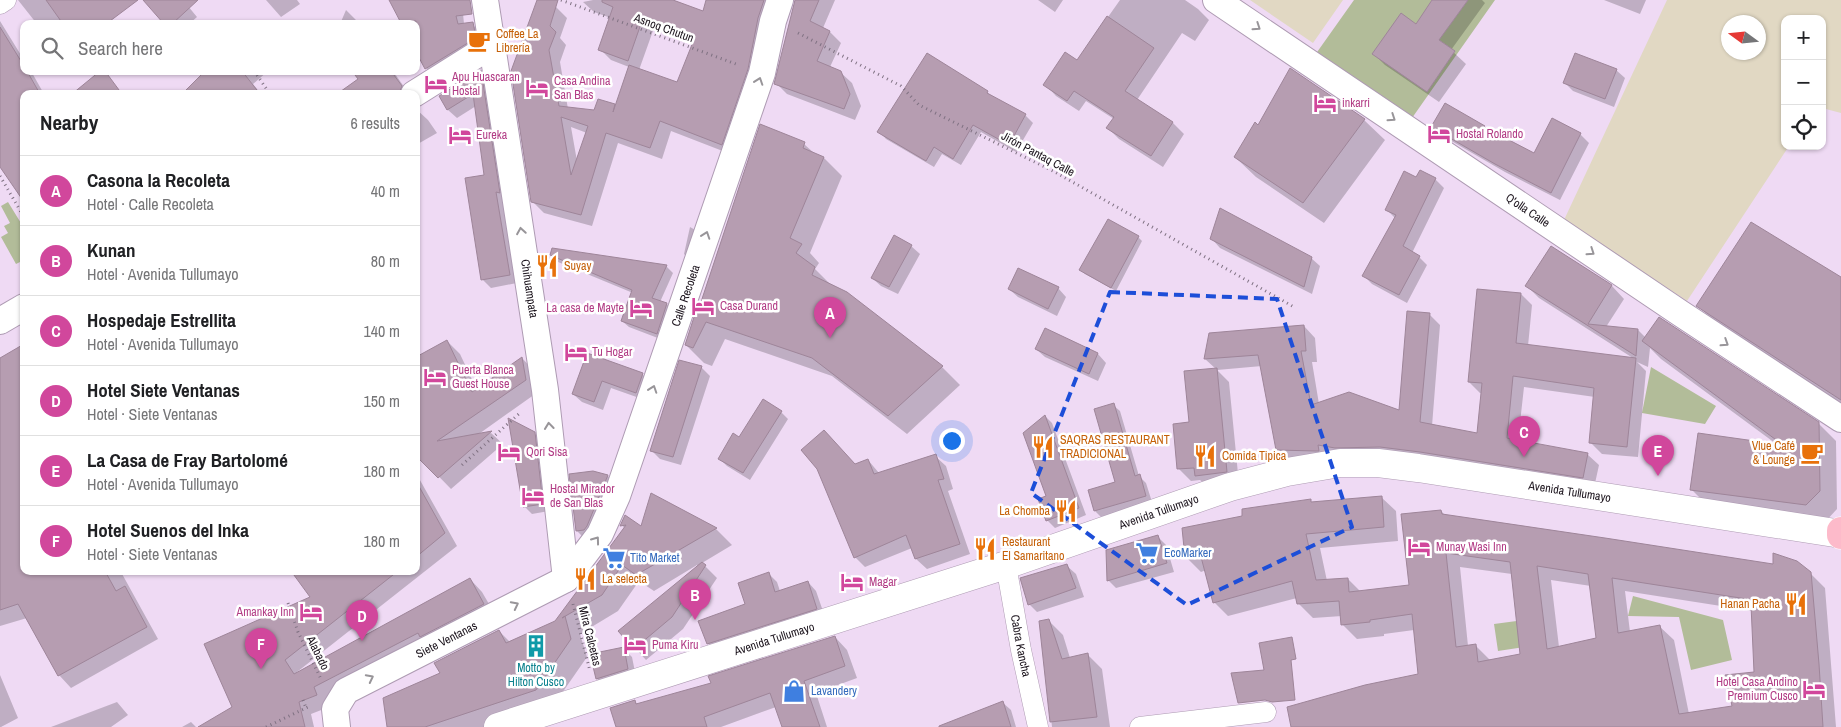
<!DOCTYPE html>
<meta charset="utf-8">
<style>
:root{--surface:#fff;--page:#f6f6f6;--text:#202124;--muted:#757577;--line:#e0e0e0;--accent:#b44cb0}
body{margin:0;font-family:"Archivo Narrow",sans-serif;background:var(--page);color:var(--text)}
.controls{position:absolute;right:15px;top:15px;display:grid;overflow:hidden;border-radius:10px;box-shadow:0 1px 4px #0004}
.controls button{width:45px;height:45px;display:grid;place-items:center;padding:0;border:0;border-bottom:1px solid var(--line);background:var(--surface);color:var(--text);font:25px sans-serif}
.compass{position:absolute;left:1721px;top:15px;width:45px;height:45px;border-radius:50%;background:var(--surface);box-shadow:0 1px 4px #0004;rotate:285deg}
.you{position:absolute;left:951px;top:440px;width:18px;height:18px;margin:-12px;border:4px solid #fff;border-radius:50%;background:#1a73e8;box-shadow:0 0 0 8px #1a73e833}
.badge{display:grid;place-items:center;width:32px;height:32px;border-radius:50%;background:var(--accent);color:#fff;font-size:16px;font-weight:700}
.pin{position:absolute;translate:-50% -41px;filter:drop-shadow(0 1px 2px #0008)}
.pin::after{content:'';position:absolute;top:26px;width:18px;height:15px;background:inherit;clip-path:polygon(0 0,100% 0,50% 100%)}
.list{margin:0;padding:0;list-style:none}
h2{display:flex;justify-content:space-between;align-items:center;height:65px;margin:0;padding:0 20px;font-size:21px}
h2 small{font-size:16px;font-weight:400;color:var(--muted)}
.list li{display:grid;grid-template-columns:32px 1fr auto;gap:15px;align-items:center;box-sizing:border-box;height:70px;padding:0 20px;border-top:1px solid var(--line)}
.list b{display:block;font-size:19px;white-space:nowrap}
.list p{margin:0;font-size:16px;white-space:nowrap;color:var(--muted)}
.list em{font-size:16px;font-style:normal;color:var(--muted)}
.icon{flex:none;width:28px;height:28px;fill:none;stroke:currentColor;stroke-width:2;stroke-linecap:round;stroke-linejoin:round}
.map{position:relative;flex:none;width:1841px;height:727px;overflow:hidden}
.search{position:absolute;background:var(--surface);box-shadow:0 1px 4px #0004;left:20px;top:20px;width:400px;height:55px;display:flex;align-items:center;gap:12px;box-sizing:border-box;padding:0 18px;border-radius:10px;color:var(--muted);font-size:19px}
.panel{position:absolute;background:var(--surface);box-shadow:0 1px 4px #0004;left:20px;top:90px;width:400px;height:485px;border-radius:10px}
.map>svg:first-child{display:block}
.industrial{fill:#e1d8c3;fill-rule:evenodd}
.green{fill:#b2bc99;fill-rule:evenodd}
.shadow{fill:#0003;fill-rule:evenodd}
.building{fill:#b69db1;stroke:#9e8599;fill-rule:evenodd}
.lines{fill:none;stroke-linecap:round;stroke-linejoin:round}
.pedestrian-casing{stroke:#ae9bb3;stroke-width:21}
.minor-casing{stroke:#ae9bb3;stroke-width:28}
.tertiary-casing{stroke:#ae9bb3;stroke-width:29}
.primary-casing{stroke:#fff;stroke-width:29}
.path{stroke:#7f7182;stroke-width:3;stroke-dasharray:1 4;stroke-linecap:butt}
.pedestrian{stroke:#fff;stroke-width:20}
.minor{stroke:#fff;stroke-width:26}
.tertiary{stroke:#fff;stroke-width:28}
.primary{stroke:#fdbaca;stroke-width:28}
.oneway{stroke:#989599}
.marked{fill:none;stroke:#1d4ed8;stroke-width:4;stroke-dasharray:10 6;stroke-linejoin:round}
.labels{text-anchor:middle;dominant-baseline:central;stroke-width:5;stroke-linejoin:round;paint-order:stroke}
.street-label{font-size:12px;fill:#1b131c;stroke:#fff}
.food-label{font-size:12px;fill:#c56008;stroke:#fff;text-anchor:start}
.hotel-label{font-size:12px;fill:#b23c85;stroke:#fff;text-anchor:start}
.shop-label{font-size:12px;fill:#366cbe;stroke:#fff;text-anchor:start}
.culture-label{font-size:12px;fill:#0d838f;stroke:#fff}
</style>
<div class="map">
<svg width="1841" height="727" viewBox="0 0 1841 727">
<rect width="100%" height="100%" fill="#efdaf4"/>
<!-- industrial -->
<path class="industrial" d="M 1250,0 L 1343,0 L 1313,43 Z
M 1667,0 L 1841,0 L 1841,113 L 1822,108 L 1822,19 L 1785,19 L 1785,146 L 1789,146 L 1687,301 L 1564,220 ZM 1728,22 L 1758,22 L 1758,52 L 1728,52 Z"/>
<!-- green -->
<path class="green" d="M 1354,0 L 1432,0 L 1426,10 L 1449,26 L 1468,0 L 1495,0 L 1412,118 L 1315,55 ZM 1401,14 L 1455,51 L 1427,92 Z
M 8,202 L 24,228 L 24,260 L 16,264 L 1,237 L 8,233 L 4,226 L 10,223 L 1,206 Z
M 1651,367 L 1716,406 L 1705,424 L 1642,413 Z
M 1633,596 L 1723,620 L 1732,660 L 1691,670 L 1679,617 L 1628,616 Z
M 1539,618 L 1543,644 L 1498,651 L 1494,624 Z"/>
<!-- shadow -->
<path class="shadow" d="M 18,0 L 80,0 L 65,21 L 59,24 L 37,24 Z
M 145,0 L 183,0 L 197,17 L 189,24 L 165,24 Z
M 266,0 L 297,0 L 300,4 L 281,17 Z
M 410,0 L 459,0 L 462,3 L 464,24 L 416,30 L 416,24 L 404,24 L 402,22 Z
M 593,0 L 673,0 L 703,12 L 707,0 L 781,0 L 733,155 L 671,131 L 662,159 L 618,143 L 592,226 L 544,213 L 532,201 L 534,11 L 556,7 L 567,18 L 560,38 L 566,45 L 560,62 L 568,109 L 595,111 L 614,105 L 616,107 L 629,67 L 611,60 L 600,49 L 611,18 L 594,12 L 583,2 ZM 654,28 L 694,43 L 678,83 L 639,70 ZM 571,127 L 587,133 L 577,161 Z
M 795,0 L 835,0 L 823,28 L 830,32 L 841,43 L 830,67 L 840,72 L 852,83 L 861,106 L 855,120 L 787,94 L 776,83 Z
M 1038,0 L 1063,0 L 1055,12 Z
M 1120,0 L 1185,0 L 1198,9 L 1209,20 L 1195,41 L 1182,33 L 1137,100 L 1173,123 L 1184,134 L 1163,167 L 1119,139 L 1108,128 L 1114,119 L 1086,101 L 1079,111 L 1056,96 L 1045,84 L 1077,61 Z
M 1434,0 L 1482,0 L 1485,3 L 1451,50 L 1466,64 L 1439,102 L 1385,65 L 1374,54 L 1416,25 Z
M 1604,0 L 1646,0 L 1640,14 Z
M 346,10 L 356,20 L 359,24 L 340,24 Z
M 0,21 L 24,60 L 24,71 L 31,71 L 44,94 L 24,94 L 0,164 Z
M 473,25 L 482,34 L 483,46 L 435,77 L 426,68 L 420,56 Z
M 1616,70 L 1625,78 L 1614,107 L 1573,91 L 1565,83 Z
M 210,71 L 268,71 L 253,84 L 261,94 L 184,94 Z
M 353,71 L 393,71 L 409,94 L 339,94 L 359,79 Z
M 480,71 L 489,80 L 517,283 L 491,288 L 482,279 L 485,176 L 476,106 L 457,118 L 448,110 L 441,96 Z
M 987,92 L 993,98 L 1025,115 L 1033,123 L 1016,152 L 981,132 L 961,165 L 942,154 L 934,167 L 886,139 L 879,131 Z
M 416,109 L 428,120 L 437,133 L 416,145 Z
M 1364,120 L 1385,140 L 1324,223 L 1256,177 L 1235,157 L 1259,126 Z
M 1552,120 L 1580,134 L 1589,143 L 1560,200 L 1505,172 L 1441,135 L 1433,127 L 1484,127 L 1488,130 L 1535,154 Z
M 804,144 L 815,154 L 824,158 L 842,176 L 810,253 L 819,263 L 815,269 L 832,286 L 846,293 L 942,367 L 960,385 L 907,434 L 832,376 L 725,339 L 712,366 L 704,363 L 686,345 Z
M 1417,179 L 1435,179 L 1444,188 L 1412,253 L 1419,257 L 1427,265 L 1407,303 L 1372,284 L 1364,276 L 1395,218 L 1387,210 Z
M 690,227 L 697,231 L 688,258 L 684,254 Z
M 1138,237 L 1142,241 L 1116,291 L 1085,274 L 1081,270 Z
M 1212,239 L 1311,258 L 1320,266 L 1312,294 L 1220,248 Z
M 911,246 L 920,254 L 898,294 L 881,286 L 872,278 Z
M 1551,247 L 1612,286 L 1624,299 L 1606,327 L 1638,330 L 1646,338 L 1818,423 L 1836,441 L 1837,509 L 1824,523 L 1709,507 L 1691,489 L 1779,446 L 1661,359 L 1650,348 L 1648,367 L 1637,362 L 1646,371 L 1638,457 L 1602,454 L 1591,443 L 1595,397 L 1524,387 L 1518,441 L 1587,454 L 1599,465 L 1594,488 L 1288,460 L 1277,449 L 1262,366 L 1217,370 L 1229,382 L 1239,484 L 1209,488 L 1200,480 L 1191,481 L 1178,468 L 1191,423 L 1216,369 L 1205,359 L 1304,326 L 1315,338 L 1317,362 L 1312,362 L 1319,404 L 1400,412 L 1429,314 L 1440,325 L 1432,426 L 1478,434 L 1483,393 L 1480,393 L 1469,382 L 1521,294 L 1532,305 L 1528,346 L 1636,360 L 1539,298 L 1527,286 Z
M 552,255 L 666,266 L 673,273 L 660,302 L 667,304 L 673,311 L 663,340 L 629,327 L 622,321 L 633,293 L 558,262 Z
M 1841,278 L 1841,405 L 1714,321 L 1698,306 Z
M 1058,288 L 1066,297 L 1057,316 L 1018,297 L 1009,289 Z
M 1045,330 L 1098,354 L 1106,363 L 1098,381 L 1045,357 L 1036,349 Z
M 447,341 L 460,354 L 477,390 L 522,358 L 534,371 L 538,392 L 476,436 L 491,433 L 503,444 L 451,489 L 416,453 L 416,351 L 420,356 Z
M 587,355 L 642,374 L 651,383 L 645,400 L 611,388 L 603,410 L 582,402 L 573,394 Z
M 0,360 L 24,571 L 122,571 L 121,572 L 158,639 L 71,688 L 59,675 L 27,618 L 0,626 Z
M 701,367 L 710,376 L 681,465 L 660,459 L 652,451 Z
M 1113,405 L 1120,411 L 1139,476 L 1146,483 L 1152,502 L 1101,517 L 1095,511 L 1117,483 Z
M 781,412 L 788,419 L 750,480 L 727,466 L 720,459 L 740,438 Z
M 1045,416 L 1052,423 L 1086,515 L 1055,528 L 1048,521 L 1039,499 L 1047,497 Z
M 534,433 L 541,440 L 549,511 L 532,514 L 524,506 Z
M 935,456 L 946,466 L 953,489 L 948,491 L 970,554 L 927,569 L 916,559 L 912,548 L 865,567 L 855,557 L 868,460 L 879,473 Z
M 593,472 L 608,476 L 616,485 L 585,539 L 577,531 Z
M 416,473 L 457,546 L 297,672 L 298,673 L 470,579 L 482,592 L 496,616 L 329,707 L 311,714 L 314,727 L 200,727 L 233,708 L 312,597 L 293,571 L 416,571 Z
M 1381,497 L 1396,511 L 1398,541 L 1320,548 L 1327,581 L 1348,579 L 1361,592 L 1410,586 L 1441,511 L 1446,516 L 1810,573 L 1825,588 L 1836,727 L 1293,727 L 1419,675 L 1414,630 L 1384,634 L 1384,636 L 1357,639 L 1342,624 L 1342,616 L 1313,618 L 1298,603 L 1297,598 L 1228,616 L 1214,602 L 1206,570 L 1201,572 L 1186,557 L 1243,517 L 1310,501 L 1312,503 ZM 1460,567 L 1512,574 L 1522,655 L 1490,660 L 1475,645 L 1468,646 ZM 1551,580 L 1591,586 L 1597,639 L 1559,647 ZM 1625,591 L 1753,611 L 1756,673 L 1733,707 L 1689,714 L 1674,640 L 1659,626 L 1630,632 Z
M 626,517 L 642,528 L 716,529 L 732,545 L 702,563 L 717,578 L 683,629 L 646,660 L 635,648 L 698,567 L 697,565 L 654,591 L 639,581 L 618,611 L 580,634 L 587,657 L 553,706 L 491,727 L 388,727 L 441,673 L 499,631 L 510,642 L 555,622 L 625,529 L 622,525 Z
M 1158,537 L 1166,545 L 1174,572 L 1116,588 L 1108,580 Z
M 1067,566 L 1076,574 L 1084,597 L 1037,612 L 1029,604 Z
M 768,573 L 777,582 L 780,591 L 808,582 L 816,591 L 825,617 L 716,652 L 708,643 L 746,605 Z
M 1048,620 L 1063,635 L 1070,658 L 1088,655 L 1102,669 L 1110,727 L 1052,727 L 1040,622 Z
M 835,637 L 847,650 L 857,678 L 816,693 L 827,727 L 783,727 L 776,707 L 721,727 L 617,727 L 634,701 L 638,705 L 712,683 Z
M 623,648 L 632,657 L 636,677 L 605,687 L 597,679 L 592,655 Z
M 0,675 L 18,718 L 1,727 L 0,727 Z
M 117,702 L 128,715 L 111,727 L 51,727 Z
M 1002,702 L 1011,710 L 1016,727 L 978,727 Z
M 191,722 L 196,727 L 182,727 Z"/>
<!-- building -->
<path class="building" d="M 46,0 L 138,0 L 106,24 L 63,24 Z
M 143,0 L 198,0 L 172,24 L 164,24 Z
M 389,0 L 470,0 L 472,14 L 456,16 L 458,24 L 473,22 L 476,38 L 425,69 L 416,52 L 416,21 L 401,23 Z
M 537,0 L 558,0 L 550,26 L 556,32 L 549,50 L 559,106 L 594,110 L 598,99 L 615,104 L 613,112 L 629,65 L 677,82 L 695,37 L 643,18 L 628,61 L 598,50 L 613,7 L 602,2 L 602,0 L 673,0 L 703,11 L 706,0 L 764,0 L 758,18 L 748,69 L 722,145 L 660,121 L 650,148 L 606,133 L 581,215 L 531,202 L 511,71 ZM 561,117 L 588,126 L 571,175 Z
M 795,0 L 819,0 L 810,21 L 830,31 L 817,61 L 841,71 L 850,94 L 844,109 L 774,84 Z
M 1432,0 L 1468,0 L 1439,40 L 1455,51 L 1427,92 L 1372,54 L 1401,13 L 1416,24 Z
M 1107,16 L 1154,48 L 1125,91 L 1173,122 L 1151,156 L 1106,128 L 1114,117 L 1074,91 L 1067,101 L 1043,85 L 1065,52 L 1077,60 Z
M 0,27 L 24,66 L 24,71 L 27,71 L 40,94 L 24,94 L 24,202 L 0,167 Z
M 927,53 L 988,91 L 987,93 L 1026,114 L 1009,145 L 973,125 L 953,159 L 934,147 L 926,161 L 877,132 Z
M 1575,53 L 1617,69 L 1605,99 L 1563,83 Z
M 1290,68 L 1365,119 L 1303,203 L 1234,157 L 1255,122 L 1258,125 Z
M 481,70 L 500,193 L 496,192 L 510,275 L 481,280 L 465,178 L 484,175 L 473,94 L 447,110 L 439,96 Z
M 100,71 L 105,71 L 122,94 L 72,94 Z
M 205,71 L 242,71 L 260,94 L 182,94 Z
M 352,71 L 391,71 L 402,86 L 399,94 L 337,94 L 358,79 Z
M 1445,103 L 1485,126 L 1484,127 L 1534,153 L 1552,118 L 1581,133 L 1551,193 L 1495,164 L 1431,127 Z
M 760,124 L 805,142 L 803,148 L 824,157 L 790,238 L 802,244 L 796,253 L 815,267 L 812,275 L 847,292 L 943,366 L 888,416 L 812,358 L 706,322 L 693,348 L 685,345 L 695,314 L 697,314 Z
M 1420,170 L 1436,178 L 1403,246 L 1420,256 L 1399,295 L 1362,276 L 1396,215 L 1385,210 L 1404,171 L 1416,177 Z
M 1220,208 L 1312,257 L 1304,287 L 1210,239 Z
M 1108,219 L 1139,236 L 1111,288 L 1079,270 Z
M 1751,222 L 1841,277 L 1841,400 L 1696,306 Z
M 894,235 L 912,245 L 889,287 L 871,278 Z
M 1551,246 L 1612,285 L 1588,324 L 1638,329 L 1636,356 L 1525,286 Z
M 552,248 L 667,265 L 652,298 L 667,303 L 657,334 L 621,321 L 632,290 L 550,255 Z
M 1018,268 L 1059,287 L 1048,309 L 1008,289 Z
M 1477,289 L 1521,293 L 1516,343 L 1636,358 L 1627,447 L 1589,443 L 1594,388 L 1513,376 L 1507,438 L 1588,453 L 1583,478 L 1420,452 L 1380,447 L 1335,448 L 1318,445 L 1319,451 L 1316,451 L 1276,450 L 1258,355 L 1204,359 L 1209,333 L 1304,325 L 1306,351 L 1301,351 L 1311,405 L 1349,392 L 1399,410 L 1407,311 L 1430,313 L 1420,422 L 1477,433 L 1482,383 L 1468,382 Z
M 1659,317 L 1819,422 L 1820,491 L 1806,505 L 1690,490 L 1698,433 L 1783,445 L 1642,341 Z
M 1045,328 L 1098,353 L 1089,374 L 1035,349 Z
M 447,340 L 472,392 L 522,357 L 526,380 L 437,441 L 492,431 L 438,478 L 416,456 L 416,357 Z
M 24,344 L 24,571 L 105,571 L 116,591 L 125,586 L 147,627 L 58,676 L 18,604 L 0,610 L 0,358 Z
M 587,353 L 643,373 L 636,393 L 602,381 L 594,402 L 572,394 Z
M 679,360 L 702,366 L 673,457 L 650,451 Z
M 1217,368 L 1227,472 L 1195,476 L 1194,468 L 1177,469 L 1173,424 L 1189,422 L 1184,371 Z
M 763,399 L 782,411 L 743,473 L 718,459 L 733,433 L 739,437 Z
M 1114,403 L 1135,476 L 1140,474 L 1146,496 L 1094,511 L 1088,490 L 1115,482 L 1094,409 Z
M 1045,415 L 1079,508 L 1046,521 L 1038,499 L 1046,496 L 1023,433 Z
M 508,418 L 535,432 L 543,504 L 523,507 Z
M 824,430 L 855,464 L 868,459 L 874,474 L 936,454 L 944,479 L 938,480 L 960,544 L 915,559 L 906,535 L 854,558 L 817,469 L 801,450 Z
M 593,471 L 608,475 L 587,526 L 584,530 L 576,531 L 569,474 Z
M 416,481 L 445,533 L 416,557 Z
M 651,493 L 717,528 L 636,575 L 622,565 L 602,595 L 562,618 L 565,616 L 571,639 L 536,690 L 425,727 L 387,727 L 383,698 L 440,673 L 434,663 L 499,630 L 506,643 L 555,621 L 626,525 L 620,526 L 625,515 L 641,526 Z
M 1382,496 L 1384,527 L 1306,534 L 1316,580 L 1348,578 L 1349,592 L 1409,585 L 1401,514 L 1441,510 L 1442,514 L 1605,538 L 1773,564 L 1773,553 L 1797,561 L 1811,572 L 1819,664 L 1823,727 L 1291,727 L 1287,707 L 1365,685 L 1418,674 L 1412,614 L 1370,620 L 1370,622 L 1341,625 L 1339,601 L 1297,604 L 1292,581 L 1213,603 L 1200,553 L 1185,558 L 1182,528 L 1242,516 L 1242,509 L 1311,499 L 1311,502 ZM 1446,553 L 1510,562 L 1520,654 L 1478,662 L 1476,644 L 1456,647 ZM 1537,566 L 1588,574 L 1596,638 L 1547,649 ZM 1612,578 L 1766,602 L 1751,605 L 1754,672 L 1725,675 L 1732,706 L 1679,714 L 1660,625 L 1618,633 Z
M 1158,535 L 1167,563 L 1107,581 L 1106,550 Z
M 702,562 L 706,565 L 672,617 L 634,649 L 618,631 Z
M 1067,564 L 1076,588 L 1028,605 L 1020,578 Z
M 291,571 L 398,571 L 285,660 L 294,674 L 470,578 L 484,604 L 420,637 L 418,633 L 314,687 L 317,695 L 299,702 L 305,727 L 198,727 L 232,707 L 204,644 L 310,597 Z
M 769,572 L 775,592 L 808,581 L 817,609 L 707,644 L 698,621 L 745,604 L 738,583 Z
M 1049,619 L 1062,659 L 1088,653 L 1097,717 L 1050,722 L 1039,621 Z
M 835,636 L 845,666 L 804,681 L 820,727 L 782,727 L 770,693 L 704,717 L 707,727 L 616,727 L 610,708 L 635,700 L 636,704 L 711,683 L 708,676 Z
M 1292,637 L 1296,659 L 1291,660 L 1295,700 L 1272,702 L 1265,700 L 1238,703 L 1231,673 L 1264,670 L 1259,643 Z
M 624,647 L 628,669 L 596,679 L 590,654 Z
M 1003,701 L 1011,727 L 939,727 L 939,726 Z"/>
<g class="lines">
<defs>
<g id="pedestrian">
<path d="M 0,4 L 6,0"/>
<path id="s1" d="M 1006,565 L 1021,650 L 1038,727"/>
<path d="M 1140,727 L 1266,712"/>
</g>
<g id="minor">
<path id="s2" d="M 485,0 L 545,390 L 566,579"/>
<path id="s3" d="M 1216,0 L 1680,313 L 1841,419"/>
<path d="M 414,94 L 492,45"/>
<path d="M 0,321 L 24,307"/>
<path id="s4" d="M 337,727 L 335,709 L 346,691 L 566,579 L 600,534 L 617,496 L 762,73 L 773,21 L 780,0"/>
</g>
<g id="tertiary">
<path id="s5" d="M 498,727 L 1006,565 L 1230,487 L 1287,472 L 1340,463 L 1378,463 L 1418,468 L 1841,534"/>
</g>
<path id="primary" d="M 1841,531 L 1841,535"/>
</defs>
<!-- pedestrian casing -->
<use href="#pedestrian" class="pedestrian-casing"/>
<!-- minor casing -->
<use href="#minor" class="minor-casing"/>
<!-- tertiary casing -->
<use href="#tertiary" class="tertiary-casing"/>
<!-- primary casing -->
<use href="#primary" class="primary-casing"/>
<!-- path -->
<path class="path" d="M 561,0 L 736,64
M 798,33 L 901,86 L 919,105 L 1053,171 L 1294,307
M 257,75 L 270,94
M 0,176 L 24,217
M 462,465 L 521,412
M 288,603 L 298,632 L 321,679
M 573,604 L 590,671
M 303,700 L 306,708
M 266,727 L 308,707"/>
<!-- pedestrian -->
<use href="#pedestrian" class="pedestrian"/>
<!-- minor -->
<use href="#minor" class="minor"/>
<!-- tertiary -->
<use href="#tertiary" class="tertiary"/>
<!-- primary -->
<use href="#primary" class="primary"/>
</g>
<!-- one-way arrows -->
<defs><path id="oneway-chevron" d="M-2-3.5L2.5 0L-2 3.5" fill="none" stroke-width="1.6" stroke-linecap="round" stroke-linejoin="round" transform="scale(1.25)"/></defs>
<g class="oneway">
<use href="#oneway-chevron" transform="translate(1257 27) rotate(34)"/>
<use href="#oneway-chevron" transform="translate(759 81) rotate(-71)"/>
<use href="#oneway-chevron" transform="translate(1392 118) rotate(34)"/>
<use href="#oneway-chevron" transform="translate(521 231) rotate(-99)"/>
<use href="#oneway-chevron" transform="translate(706 235) rotate(-71)"/>
<use href="#oneway-chevron" transform="translate(1591 252) rotate(34)"/>
<use href="#oneway-chevron" transform="translate(1725 343) rotate(33)"/>
<use href="#oneway-chevron" transform="translate(653 389) rotate(-71)"/>
<use href="#oneway-chevron" transform="translate(549 426) rotate(-96)"/>
<use href="#oneway-chevron" transform="translate(596 540) rotate(-54)"/>
<use href="#oneway-chevron" transform="translate(515 605) rotate(-27)"/>
<use href="#oneway-chevron" transform="translate(370 678) rotate(-27)"/>
</g>
<!-- marked area -->
<path class="marked" d="M 1110,292 L 1277,299 L 1352,527 L 1187,605 L 1031,493 Z"/>
<!-- icons -->
<defs>
<symbol id="cafe-bare" viewBox="-9 -9 18 18"><path d="M-5.5-4.5H6V0H3Q3 3.5 0 3.5H-2.5Q-5.5 3.5-5.5 0ZM3-3.2v2h1.7v-2ZM-6 4.5H4V6H-6Z" fill="#e8710a" stroke="#fff" stroke-width="2.5" paint-order="stroke"/></symbol>
<symbol id="hotel-bare" viewBox="-9 -9 18 18"><path d="M-6-4.5h1.5V1H6V5H4.5V3h-9V5H-6ZM-4 0a1.8 1.8 0 1 1 3.6 0ZM.5 0V-2.5h3Q6-2.5 6 0Z" fill="#d1479c" stroke="#fff" stroke-width="2.5" paint-order="stroke"/></symbol>
<symbol id="restaurant-bare" viewBox="-9 -9 18 18"><path d="M-5-6h1v4h1v-4h1v4h1v-4h1v5L-1.5 .5V6h-2V.5L-5-1ZM5-6V6H3V1.5H1.5Q1.5-4 5-6Z" fill="#e8710a" stroke="#fff" stroke-width="2.5" paint-order="stroke"/></symbol>
<symbol id="supermarket-bare" viewBox="-9 -9 18 18"><path d="M-6-5.5h2.5l.6 2H6L4.5 2H-2.5L-4.4-4H-6ZM-1.5 3.2a1.3 1.3 0 1 0 .1 0ZM3 3.2a1.3 1.3 0 1 0 .1 0Z" fill="#3f7fe0" stroke="#fff" stroke-width="2.5" paint-order="stroke"/></symbol>
<symbol id="building-bare" viewBox="-9 -9 18 18"><path d="M-4-6H4V6H1V3H-1V6H-4ZM-2.5-4.3h1.7v1.8h-1.7ZM.8-4.3h1.7v1.8H.8ZM-2.5-1h1.7V.8h-1.7ZM.8-1h1.7V.8H.8Z" fill="#0f9aa8" stroke="#fff" stroke-width="2.5" paint-order="stroke"/></symbol>
<symbol id="shop-bare" viewBox="-9 -9 18 18"><path d="M-5-2.5h2.3a2.7 3.5 0 0 1 5.4 0H5L5.5 6h-11ZM-1.5-2.5h3a1.5 2.3 0 0 0-3 0Z" fill="#3f7fe0" stroke="#fff" stroke-width="2.5" paint-order="stroke"/></symbol>
</defs>
<g fill-rule="evenodd">
<use href="#cafe-bare" x="463" y="25" width="32" height="32"/>
<use href="#hotel-bare" x="420" y="68" width="32" height="32"/>
<use href="#hotel-bare" x="521" y="72" width="32" height="32"/>
<use href="#hotel-bare" x="1309" y="87" width="32" height="32"/>
<use href="#hotel-bare" x="1423" y="118" width="32" height="32"/>
<use href="#hotel-bare" x="444" y="119" width="32" height="32"/>
<use href="#restaurant-bare" x="531" y="250" width="32" height="32"/>
<use href="#hotel-bare" x="687" y="290" width="32" height="32"/>
<use href="#hotel-bare" x="625" y="292" width="32" height="32"/>
<use href="#hotel-bare" x="560" y="336" width="32" height="32"/>
<use href="#hotel-bare" x="419" y="361" width="32" height="32"/>
<use href="#restaurant-bare" x="1027" y="431" width="32" height="32"/>
<use href="#hotel-bare" x="493" y="436" width="32" height="32"/>
<use href="#cafe-bare" x="1796" y="437" width="32" height="32"/>
<use href="#restaurant-bare" x="1189" y="440" width="32" height="32"/>
<use href="#hotel-bare" x="517" y="480" width="32" height="32"/>
<use href="#restaurant-bare" x="1050" y="495" width="32" height="32"/>
<use href="#hotel-bare" x="1403" y="531" width="32" height="32"/>
<use href="#restaurant-bare" x="969" y="533" width="32" height="32"/>
<use href="#supermarket-bare" x="1131" y="537" width="32" height="32"/>
<use href="#supermarket-bare" x="598" y="542" width="32" height="32"/>
<use href="#restaurant-bare" x="569" y="563" width="32" height="32"/>
<use href="#hotel-bare" x="836" y="566" width="32" height="32"/>
<use href="#restaurant-bare" x="1780" y="588" width="32" height="32"/>
<use href="#hotel-bare" x="295" y="596" width="32" height="32"/>
<use href="#hotel-bare" x="619" y="629" width="32" height="32"/>
<use href="#building-bare" x="520" y="630" width="32" height="32"/>
<use href="#hotel-bare" x="1798" y="673" width="32" height="32"/>
<use href="#shop-bare" x="778" y="675" width="32" height="32"/>
</g>
<g class="labels">
<!-- street labels -->
<g class="street-label">
<text transform="translate(664 28) rotate(20)">Asnoq Chutun</text>
<text transform="translate(1038 154) rotate(28)">Jirón Pantaq Calle</text>
<text stroke="none"><textPath href="#s3" startOffset="376">Q'olla Calle</textPath></text>
<text stroke="none"><textPath href="#s2" startOffset="292">Chihuampata</textPath></text>
<text stroke="none"><textPath href="#s4" startOffset="596">Calle Recoleta</textPath></text>
<text stroke="none"><textPath href="#s5" startOffset="1115">Avenida Tullumayo</textPath></text>
<text stroke="none"><textPath href="#s5" startOffset="695">Avenida Tullumayo</textPath></text>
<text transform="translate(590 636) rotate(76)">Mira Calcetas</text>
<text stroke="none"><textPath href="#s5" startOffset="290">Avenida Tullumayo</textPath></text>
<text stroke="none"><textPath href="#s4" startOffset="152">Siete Ventanas</textPath></text>
<text stroke="none"><textPath href="#s1" startOffset="82">Cabra Kancha</textPath></text>
<text transform="translate(318 653) rotate(64)">Alabado</text>
</g>
<!-- food labels -->
<g class="food-label">
<text x="496" y="34">Coffee La<tspan x="496" dy="14">Librería</tspan></text>
<text x="564" y="266">Suyay</text>
<text x="1060" y="440">SAQRAS RESTAURANT<tspan x="1060" dy="14">TRADICIONAL</tspan></text>
<text x="1795" y="446" text-anchor="end">Vlue Café<tspan x="1795" dy="14">&amp; Lounge</tspan></text>
<text x="1222" y="456">Comida Tipica</text>
<text x="1050" y="511" text-anchor="end">La Chomba</text>
<text x="1002" y="542">Restaurant<tspan x="1002" dy="14">El Samaritano</tspan></text>
<text x="602" y="579">La selecta</text>
<text x="1780" y="604" text-anchor="end">Hanan Pacha</text>
</g>
<!-- hotel labels -->
<g class="hotel-label">
<text x="452" y="77">Apu Huascaran<tspan x="452" dy="14">Hostal</tspan></text>
<text x="554" y="81">Casa Andina<tspan x="554" dy="14">San Blas</tspan></text>
<text x="1342" y="103">inkarri</text>
<text x="1456" y="134">Hostal Rolando</text>
<text x="476" y="135">Eureka</text>
<text x="720" y="306">Casa Durand</text>
<text x="624" y="308" text-anchor="end">La casa de Mayte</text>
<text x="592" y="352">Tu Hogar</text>
<text x="452" y="370">Puerta Blanca<tspan x="452" dy="14">Guest House</tspan></text>
<text x="526" y="452">Qori Sisa</text>
<text x="550" y="489">Hostal Mirador<tspan x="550" dy="14">de San Blas</tspan></text>
<text x="1436" y="547">Munay Wasi Inn</text>
<text x="869" y="582">Magar</text>
<text x="294" y="612" text-anchor="end">Amankay Inn</text>
<text x="652" y="645">Puma Kiru</text>
<text x="1798" y="682" text-anchor="end">Hotel Casa Andino<tspan x="1798" dy="14">Premium Cusco</tspan></text>
</g>
<!-- shop labels -->
<g class="shop-label">
<text x="1164" y="553">EcoMarker</text>
<text x="630" y="558">Tito Market</text>
<text x="811" y="691">Lavandery</text>
</g>
<!-- culture labels -->
<g class="culture-label">
<text x="536" y="668">Motto by<tspan x="536" dy="14">Hilton Cusco</tspan></text>
</g>
</g>
</svg>
<div class="controls">
<button>+</button>
<button>−</button>
<button><svg class="icon" aria-label="locate" viewBox="0 0 24 24"><circle cx="12" cy="12" r="6"/><path d="M12 2v4M12 18v4M2 12h4M18 12h4"/></svg></button>
</div>
<svg class="compass" viewBox="-18 -18 36 36"><path d="M0-13l5 13h-10z" fill="#e53935"/><path d="M0 13l5-13h-10z" fill="#757577"/></svg>
<div class="you"></div>
<div class="pin badge" style="left:830px;top:338px;background:#d1479c">A</div>
<div class="pin badge" style="left:695px;top:620px;background:#d1479c">B</div>
<div class="pin badge" style="left:1524px;top:457px;background:#d1479c">C</div>
<div class="pin badge" style="left:362px;top:641px;background:#d1479c">D</div>
<div class="pin badge" style="left:1658px;top:476px;background:#d1479c">E</div>
<div class="pin badge" style="left:261px;top:669px;background:#d1479c">F</div>
<div class="search"><svg class="icon" aria-label="search" viewBox="0 0 24 24"><circle cx="10" cy="10" r="6"/><path d="M15 15l6 6"/></svg>Search here</div>
<section class="panel">
<h2>Nearby<small>6 results</small></h2>
<ul class="list">
<li><span class="badge" style="background:#d1479c">A</span><div><b>Casona la Recoleta</b><p>Hotel · Calle Recoleta</p></div><em>40 m</em></li>
<li><span class="badge" style="background:#d1479c">B</span><div><b>Kunan</b><p>Hotel · Avenida Tullumayo</p></div><em>80 m</em></li>
<li><span class="badge" style="background:#d1479c">C</span><div><b>Hospedaje Estrellita</b><p>Hotel · Avenida Tullumayo</p></div><em>140 m</em></li>
<li><span class="badge" style="background:#d1479c">D</span><div><b>Hotel Siete Ventanas</b><p>Hotel · Siete Ventanas</p></div><em>150 m</em></li>
<li><span class="badge" style="background:#d1479c">E</span><div><b>La Casa de Fray Bartolomé</b><p>Hotel · Avenida Tullumayo</p></div><em>180 m</em></li>
<li><span class="badge" style="background:#d1479c">F</span><div><b>Hotel Suenos del Inka</b><p>Hotel · Siete Ventanas</p></div><em>180 m</em></li>
</ul>
</section>
</div>
